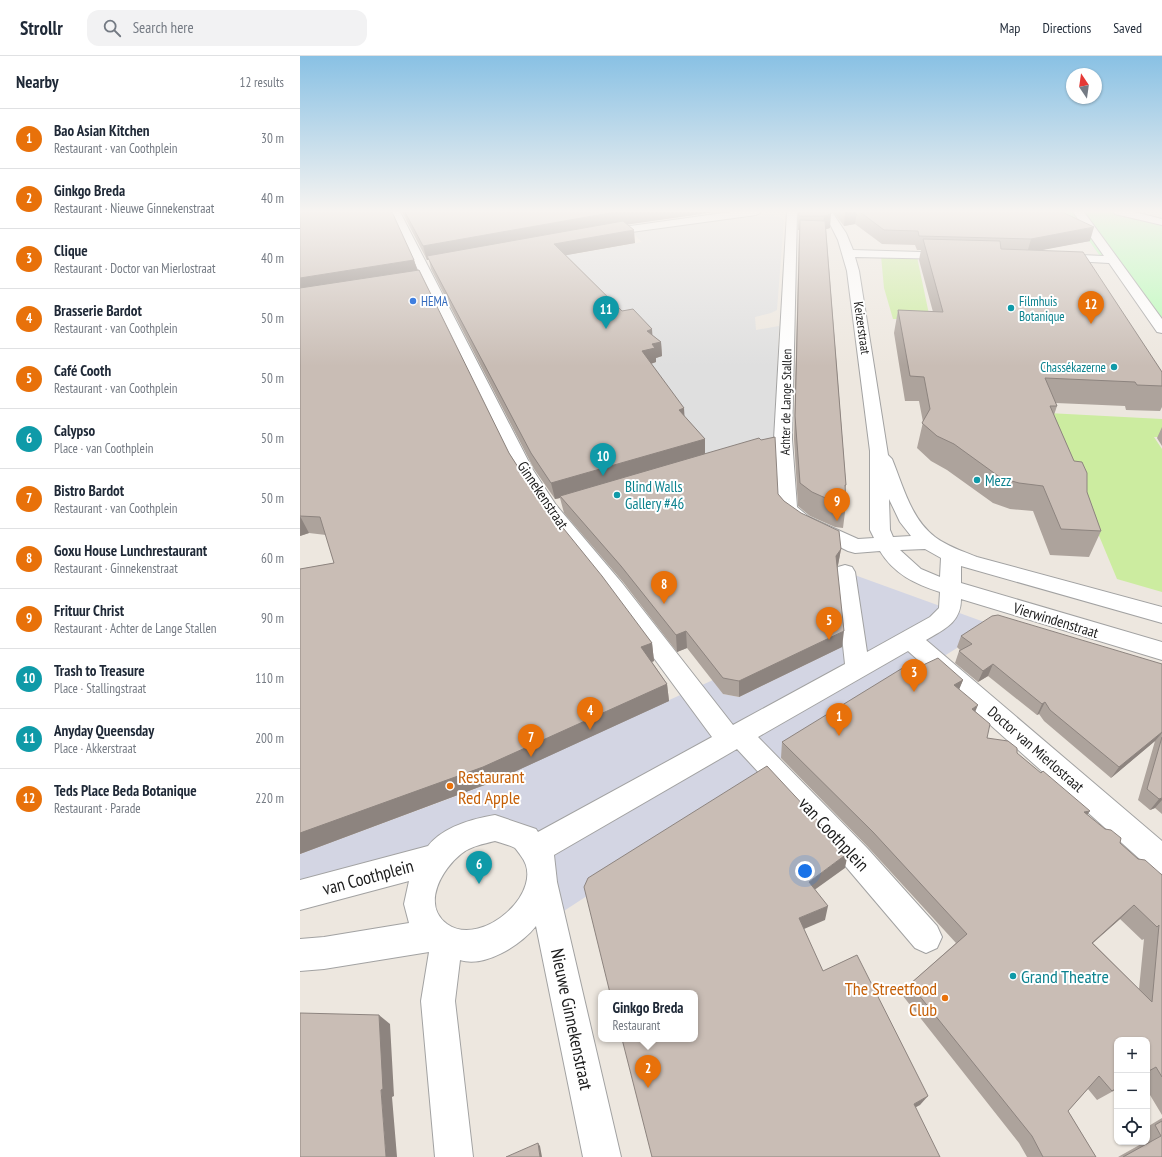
<!DOCTYPE html>
<meta charset="utf-8">
<style>
:root{--surface:#fff;--page:#f2f2f3;--text:#1f2937;--muted:#747a83;--line:#e0e1e3;--accent:#d93025}
body{margin:0;font-family:"PT Sans Narrow",sans-serif;background:var(--page);color:var(--text)}
.controls{position:absolute;right:12px;bottom:12px;display:grid;overflow:hidden;border-radius:8px;box-shadow:0 1px 3px #0004}
.controls button{width:36px;height:36px;display:grid;place-items:center;padding:0;border:0;border-bottom:1px solid var(--line);background:var(--surface);color:var(--text);font:20px sans-serif}
.compass{position:absolute;left:766px;top:12px;width:36px;height:36px;border-radius:50%;background:var(--surface);box-shadow:0 1px 3px #0004;rotate:347deg}
.you{position:absolute;left:505px;top:815px;width:14px;height:14px;margin:-10px;border:3px solid #fff;border-radius:50%;background:#1a73e8;box-shadow:0 0 0 6px #1a73e833}
.badge{display:grid;place-items:center;width:26px;height:26px;border-radius:50%;background:var(--accent);color:#fff;font-size:13px;font-weight:700}
.pin{position:absolute;translate:-50% -33px;filter:drop-shadow(0 1px 2px #0008)}
.pin::after{content:'';position:absolute;top:21px;width:14px;height:12px;background:inherit;clip-path:polygon(0 0,100% 0,50% 100%)}
.popup{position:absolute;left:298px;top:934px;width:100px;height:52px;box-sizing:border-box;display:grid;place-content:center;border-radius:8px;background:var(--surface);filter:drop-shadow(0 1px 3px #0005);font-size:13px;white-space:nowrap;color:var(--muted)}
.popup b{font-size:15px;color:var(--text)}
.popup::after{content:'';position:absolute;left:50%;top:100%;margin-left:-8px;border:8px solid transparent;border-top-color:var(--surface)}
.list{margin:0;padding:0;list-style:none}
h2{display:flex;justify-content:space-between;align-items:center;height:52px;margin:0;padding:0 16px;font-size:17px}
h2 small{font-size:13px;font-weight:400;color:var(--muted)}
.list li{display:grid;grid-template-columns:26px 1fr auto;gap:12px;align-items:center;box-sizing:border-box;height:60px;padding:0 16px;border-top:1px solid var(--line)}
.list b{display:block;font-size:15px;white-space:nowrap}
.list p{margin:0;font-size:13px;white-space:nowrap;color:var(--muted)}
.list em{font-size:13px;font-style:normal;color:var(--muted)}
.icon{flex:none;width:22px;height:22px;fill:none;stroke:currentColor;stroke-width:2;stroke-linecap:round;stroke-linejoin:round}
.map{position:relative;flex:none;width:862px;height:1101px;overflow:hidden}
header{display:flex;align-items:center;gap:24px;box-sizing:border-box;height:56px;padding:0 20px;background:var(--surface);border-bottom:1px solid var(--line)}
header strong{font-size:19px}
nav{display:flex;gap:22px;margin-inline-start:auto;font-size:14px}
.search{width:280px;height:36px;background:var(--page);display:flex;align-items:center;gap:10px;box-sizing:border-box;padding:0 14px;border-radius:12px;color:var(--muted);font-size:15px}
main{display:flex}
aside{flex:1;background:var(--surface)}
.map>svg:first-child{display:block}
.grass{fill:#cceca0}
.park{fill:#b7fdb6}
.parking{fill:#dfdfdf}
.plaza{fill:#d3d5e3}
.lines{fill:none;stroke-linecap:round;stroke-linejoin:round}
.minor-casing{stroke:#a2a2a2;stroke-width:2}
.minor{fill:#fff;fill-rule:evenodd}
.wall{fill:#ada39c;fill-rule:evenodd}
.shaded-wall{fill:#8d847f}
.building{fill:#c9bdb5;stroke:#8d847f;fill-rule:evenodd}
.shop-dot{fill:#3f7fe0;stroke:#fff;stroke-width:1.5}
.culture-dot{fill:#0f9aa8;stroke:#fff;stroke-width:1.5}
.food-dot{fill:#e8710a;stroke:#fff;stroke-width:1.5}
.labels{text-anchor:middle;dominant-baseline:central;stroke-width:4;stroke-linejoin:round;paint-order:stroke}
.far-shop-label{font-size:13px;fill:#366cbe;stroke:#fff;text-anchor:start}
.far-culture-label{font-size:13px;fill:#0d838f;stroke:#fff;text-anchor:start}
.far-street-label{font-size:13px;fill:#1b1b1b;stroke:#fff}
.culture-label{font-size:15px;fill:#0d838f;stroke:#fff;text-anchor:start}
.street-label{font-size:15px;fill:#1b1b1b;stroke:#fff}
.near-food-label{font-size:18px;fill:#c56008;stroke:#fff;text-anchor:start}
.near-street-label{font-size:18px;fill:#1b1b1b;stroke:#fff}
.near-culture-label{font-size:18px;fill:#0d838f;stroke:#fff;text-anchor:start}
</style>
<header>
<strong>Strollr</strong>
<div class="search"><svg class="icon" aria-label="search" viewBox="0 0 24 24"><circle cx="10" cy="10" r="6"/><path d="M15 15l6 6"/></svg>Search here</div>
<nav><a>Map</a><a>Directions</a><a>Saved</a></nav>
</header>
<main>
<aside>
<h2>Nearby<small>12 results</small></h2>
<ul class="list">
<li><span class="badge" style="background:#e8710a">1</span><div><b>Bao Asian Kitchen</b><p>Restaurant · van Coothplein</p></div><em>30 m</em></li>
<li><span class="badge" style="background:#e8710a">2</span><div><b>Ginkgo Breda</b><p>Restaurant · Nieuwe Ginnekenstraat</p></div><em>40 m</em></li>
<li><span class="badge" style="background:#e8710a">3</span><div><b>Clique</b><p>Restaurant · Doctor van Mierlostraat</p></div><em>40 m</em></li>
<li><span class="badge" style="background:#e8710a">4</span><div><b>Brasserie Bardot</b><p>Restaurant · van Coothplein</p></div><em>50 m</em></li>
<li><span class="badge" style="background:#e8710a">5</span><div><b>Café Cooth</b><p>Restaurant · van Coothplein</p></div><em>50 m</em></li>
<li><span class="badge" style="background:#0f9aa8">6</span><div><b>Calypso</b><p>Place · van Coothplein</p></div><em>50 m</em></li>
<li><span class="badge" style="background:#e8710a">7</span><div><b>Bistro Bardot</b><p>Restaurant · van Coothplein</p></div><em>50 m</em></li>
<li><span class="badge" style="background:#e8710a">8</span><div><b>Goxu House Lunchrestaurant</b><p>Restaurant · Ginnekenstraat</p></div><em>60 m</em></li>
<li><span class="badge" style="background:#e8710a">9</span><div><b>Frituur Christ</b><p>Restaurant · Achter de Lange Stallen</p></div><em>90 m</em></li>
<li><span class="badge" style="background:#0f9aa8">10</span><div><b>Trash to Treasure</b><p>Place · Stallingstraat</p></div><em>110 m</em></li>
<li><span class="badge" style="background:#0f9aa8">11</span><div><b>Anyday Queensday</b><p>Place · Akkerstraat</p></div><em>200 m</em></li>
<li><span class="badge" style="background:#e8710a">12</span><div><b>Teds Place Beda Botanique</b><p>Restaurant · Parade</p></div><em>220 m</em></li>
</ul>
</aside>
<div class="map">
<svg width="862" height="1101" viewBox="0 0 862 1101">
<rect width="100%" height="100%" fill="#ede7df"/>
<!-- grass -->
<path class="grass" d="M 581,200 L 617,201 L 630,263 L 593,263 L 584,232 Z
M 748,357 L 862,363 L 862,381 L 854,381 L 862,393 L 862,536 L 817,523 Z"/>
<!-- park -->
<path class="park" d="M 733,156 L 824,156 L 862,165 L 862,263 L 827,216 L 800,200 L 790,186 Z"/>
<!-- parking -->
<path class="parking" d="M 472,159 L 484,163 L 477,254 L 471,257 L 455,261 L 456,274 L 479,270 L 474,381 L 470,384 L 405,399 L 343,310 L 356,306 L 228,208 L 274,196 L 276,198 L 342,186 L 332,176 L 393,167 Z"/>
<!-- plaza -->
<path class="plaza" d="M 538,513 L 698,571 L 657,592 L 479,703 L 293,836 L 250,864 L 209,774 L 0,839 L 0,798 L 175,733 L 413,624 L 423,638 L 439,641 L 544,590 Z"/>
<g class="lines">
<defs>
<path id="minor" d="M 90,156 L 100,156 L 233,414 L 256,449 L 322,527 L 433,669 L 545,608 L 535,516 L 538,511 L 545,509 L 552,511 L 555,516 L 567,596 L 630,561 L 639,552 L 640,536 C 615,528 594,518 580,495 L 555,497 L 548,495 L 495,469 L 478,453 L 474,383 L 487,156 L 497,156 L 492,383 L 497,451 L 509,461 L 558,483 L 574,482 L 570,474 L 570,395 L 547,215 L 538,184 L 531,170 L 521,156 L 532,156 L 546,177 L 553,194 L 654,197 L 656,199 L 654,201 L 650,203 L 555,201 L 559,215 L 588,399 L 592,403 C 603,430 611,463 635,481 C 647,490 662,495 677,501 L 862,551 L 862,567 L 661,510 L 661,527 L 862,586 L 862,604 L 661,543 C 661,566 645,573 626,584 L 862,785 L 862,818 L 852,814 L 608,595 L 458,681 L 567,792 L 637,870 L 642,881 L 637,892 L 626,897 L 615,892 L 547,812 L 437,693 L 254,799 L 257,826 L 321,1101 L 283,1101 L 236,870 C 221,889 185,912 160,904 L 155,945 L 173,1101 L 135,1101 L 121,945 L 129,896 L 24,913 L 0,915 L 0,883 L 24,881 L 109,867 L 104,848 L 109,825 L 0,854 L 0,824 L 128,790 C 143,771 171,763 195,759 L 236,773 L 238,776 L 412,681 L 306,537 L 242,457 L 215,414 ZM 589,443 L 600,466 L 611,480 L 593,481 L 590,474 ZM 625,493 L 641,502 L 640,521 L 621,513 L 600,494 ZM 195,785 C 201,787 210,789 215,792 C 217,794 219,797 221,800 C 248,834 182,893 147,868 C 121,849 142,813 161,798 C 171,790 183,788 195,785 Z
M 430,156 L 461,156 L 456,159 L 302,180 L 296,177 L 302,174 Z
M 773,156 L 784,156 L 862,263 L 862,277 L 857,276 L 809,207 L 754,204 L 752,202 L 754,200 L 758,198 L 804,200 Z
M 814,156 L 834,156 L 862,163 L 862,169 L 815,158 Z"/>
</defs>
<!-- minor casing -->
<use href="#minor" class="minor-casing"/>
<!-- minor -->
<use href="#minor" class="minor"/>
</g>
<!-- wall -->
<path class="wall" d="M 0,156 L 114,204 L 117,214 L 209,397 L 234,436 L 352,587 L 354,605 L 352,606 L 367,628 L 369,645 L 190,727 L 0,798 L 0,513 L 34,507 L 26,479 L 9,477 L 0,480 Z
M 102,156 L 415,156 L 327,168 L 335,187 L 266,199 L 322,255 L 361,286 L 362,300 L 356,302 L 356,306 L 351,308 L 384,360 L 405,383 L 405,398 L 478,438 L 484,445 L 541,493 L 538,509 L 537,511 L 542,591 L 439,641 L 423,638 L 387,592 L 377,596 L 323,526 L 264,457 L 260,442 L 255,443 L 234,413 L 131,213 L 129,204 L 127,204 Z
M 498,156 L 530,156 L 530,172 L 526,173 L 546,429 L 545,436 L 546,448 L 543,472 L 535,471 L 510,460 L 498,450 L 494,383 L 499,174 L 498,174 Z
M 533,156 L 762,156 L 790,185 L 740,194 L 862,316 L 862,351 L 860,355 L 826,354 L 825,350 L 756,347 L 757,350 L 754,359 L 787,436 L 801,475 L 789,501 L 750,499 L 733,455 L 710,453 L 693,447 L 647,414 L 631,405 L 617,392 L 623,366 L 619,345 L 605,345 L 594,277 L 598,254 L 633,256 L 619,204 L 621,194 L 617,194 L 615,189 L 582,188 L 555,168 L 544,170 Z
M 862,371 L 862,390 L 857,382 Z
M 661,580 L 862,608 L 862,758 L 855,752 L 850,754 L 838,744 L 855,685 L 811,722 L 744,665 L 739,658 L 737,659 L 688,620 L 678,626 L 655,607 L 659,595 L 660,594 L 657,591 Z
M 621,610 L 663,624 L 659,633 L 675,655 L 687,682 L 717,697 L 838,803 L 862,819 L 862,1059 L 847,1034 L 847,984 L 817,1033 L 797,1044 L 788,1033 L 768,1055 L 796,1101 L 727,1101 L 719,1087 L 603,940 L 610,928 L 656,887 L 568,791 L 481,702 L 482,686 ZM 820,863 L 842,884 L 844,883 L 839,933 L 793,887 Z
M 862,1062 L 862,1101 L 818,1101 L 843,1087 L 843,1086 L 847,1086 L 847,1071 Z"/>
<!-- shaded-wall -->
<path class="shaded-wall" d="M 315,156 L 415,156 L 311,171 L 127,200 L 129,204 L 127,204 L 123,190 Z
M 545,156 L 557,156 L 555,168 L 544,170 Z
M 531,158 L 530,172 L 523,174 L 524,160 Z
M 794,171 L 790,185 L 727,197 L 731,183 Z
M 334,174 L 335,187 L 256,201 L 254,188 Z
M 114,204 L 119,219 L 0,237 L 0,222 Z
M 352,273 L 353,288 L 347,275 Z
M 361,286 L 362,300 L 356,302 L 356,306 L 343,310 L 342,295 L 352,288 Z
M 384,352 L 385,368 L 379,354 Z
M 405,383 L 405,399 L 260,440 L 260,442 L 255,443 L 251,427 Z
M 0,460 L 9,477 L 0,480 Z
M 541,493 L 538,509 L 534,516 L 536,500 Z
M 386,575 L 387,592 L 377,596 L 376,579 Z
M 544,575 L 542,591 L 439,641 L 439,625 Z
M 352,587 L 354,605 L 344,609 L 341,591 Z
M 693,608 L 688,620 L 678,626 L 683,615 Z
M 663,624 L 656,641 L 654,629 Z
M 367,628 L 369,645 L 190,727 L 0,798 L 0,777 Z
M 745,646 L 739,658 L 737,659 L 742,648 Z
M 678,649 L 671,666 L 672,653 Z
M 862,676 L 862,677 L 855,685 L 811,722 L 819,711 Z
M 862,742 L 862,744 L 855,752 L 850,754 L 859,743 Z
M 790,755 L 779,770 L 784,756 Z
M 548,797 L 545,812 L 506,840 L 509,826 Z
M 834,849 L 820,863 L 779,899 L 792,887 Z
M 528,850 L 525,864 L 497,876 L 499,862 Z
M 79,959 L 90,968 L 94,1040 L 92,1041 L 97,1101 L 86,1101 L 81,1034 Z
M 628,1040 L 620,1049 L 607,1056 L 614,1048 Z
M 238,1087 L 240,1090 L 242,1101 L 240,1101 Z"/>
<!-- building -->
<path class="building" d="M 0,156 L 92,156 L 114,204 L 0,222 Z
M 105,156 L 315,156 L 123,190 Z
M 499,156 L 530,156 L 531,158 L 524,160 L 499,160 Z
M 560,156 L 762,156 L 794,171 L 731,183 L 619,180 L 618,175 L 584,174 Z
M 500,164 L 525,165 L 546,429 L 545,429 L 546,448 L 539,448 L 512,436 L 500,427 L 495,360 Z
M 323,165 L 334,174 L 254,188 L 322,255 L 333,253 L 352,273 L 347,275 L 361,286 L 352,288 L 355,292 L 342,295 L 384,352 L 379,354 L 405,383 L 251,427 L 231,397 L 127,200 Z
M 623,183 L 700,185 L 701,193 L 783,196 L 862,316 L 862,330 L 837,329 L 835,326 L 745,322 L 757,350 L 750,350 L 774,405 L 782,406 L 787,417 L 787,436 L 801,475 L 761,473 L 743,430 L 719,427 L 701,422 L 654,388 L 637,380 L 622,367 L 630,353 L 624,321 L 610,320 L 598,254 L 643,256 Z
M 119,214 L 209,397 L 234,436 L 302,520 L 352,587 L 341,591 L 367,628 L 183,711 L 0,777 L 0,513 L 34,507 L 20,461 L 0,460 L 0,232 Z
M 475,381 L 478,438 L 484,445 L 501,457 L 539,475 L 541,493 L 536,500 L 544,575 L 439,625 L 423,622 L 386,575 L 376,579 L 321,510 L 260,440 L 459,382 L 461,384 Z
M 698,559 L 862,608 L 862,676 L 819,711 L 750,654 L 745,646 L 742,648 L 693,608 L 683,615 L 659,595 L 672,588 L 661,580 L 692,560 Z
M 638,602 L 663,624 L 654,629 L 678,649 L 672,653 L 690,668 L 687,682 L 708,685 L 717,692 L 717,697 L 741,717 L 743,715 L 790,755 L 784,756 L 805,773 L 811,774 L 821,782 L 820,787 L 838,803 L 845,804 L 862,819 L 862,1021 L 856,1011 L 847,1016 L 847,984 L 817,984 L 817,1032 L 812,1035 L 799,1020 L 768,1055 L 796,1101 L 743,1101 L 732,1080 L 610,928 L 667,878 L 573,776 L 482,686 L 614,605 L 621,610 ZM 834,849 L 857,871 L 859,869 L 852,946 L 792,887 Z
M 862,681 L 862,742 L 859,743 L 847,733 Z
M 467,710 L 548,797 L 509,826 L 528,850 L 499,862 L 523,915 L 557,899 L 628,1040 L 614,1048 L 640,1101 L 352,1101 L 322,983 L 395,983 L 395,937 L 310,937 L 284,831 L 288,822 Z
M 0,957 L 79,959 L 83,1033 L 81,1034 L 86,1101 L 0,1101 Z
M 862,1065 L 862,1101 L 823,1101 L 861,1080 L 855,1069 Z
M 238,1087 L 240,1101 L 206,1101 Z"/>
<!-- sky -->
<linearGradient id="sky" x2="0" y2="1"><stop stop-color="#89c1e4"/><stop offset="0.5" stop-color="#f7f4f1"/><stop offset="1" stop-color="#f7f4f1" stop-opacity="0"/></linearGradient>
<rect width="862" height="310" fill="url(#sky)"/>
<!-- markers -->
<circle class="shop-dot" cx="113" cy="245" r="4"/>
<g class="culture-dot">
<circle cx="711" cy="252" r="4"/>
<circle cx="814" cy="311" r="4"/>
<circle cx="677" cy="424" r="4"/>
<circle cx="317" cy="439" r="4"/>
<circle cx="713" cy="920" r="4"/>
</g>
<g class="food-dot">
<circle cx="150" cy="730" r="4"/>
<circle cx="645" cy="942" r="4"/>
</g>
<g class="labels">
<!-- far-shop labels -->
<g class="far-shop-label">
<text x="121" y="245">HEMA</text>
</g>
<!-- far-culture labels -->
<g class="far-culture-label">
<text x="719" y="245">Filmhuis<tspan x="719" dy="15">Botanique</tspan></text>
<text x="806" y="311" text-anchor="end">Chassékazerne</text>
</g>
<!-- far-street labels -->
<g class="far-street-label">
<text transform="translate(562 272) rotate(82)">Keizerstraat</text>
<text transform="translate(486 346) rotate(-89)">Achter de Lange Stallen</text>
</g>
<!-- culture labels -->
<g class="culture-label">
<text x="685" y="424">Mezz</text>
<text x="325" y="430">Blind Walls<tspan x="325" dy="17">Gallery #46</tspan></text>
</g>
<!-- street labels -->
<g class="street-label">
<text transform="translate(243 439) rotate(56)">Ginnekenstraat</text>
<text transform="translate(756 564) rotate(17)">Vierwindenstraat</text>
<text transform="translate(736 693) rotate(41)">Doctor van Mierlostraat</text>
</g>
<!-- near-food labels -->
<g class="near-food-label">
<text x="158" y="720">Restaurant<tspan x="158" dy="21">Red Apple</tspan></text>
<text x="637" y="932" text-anchor="end">The Streetfood<tspan x="637" dy="21">Club</tspan></text>
</g>
<!-- near-street labels -->
<g class="near-street-label">
<text transform="translate(534 778) rotate(47)">van Coothplein</text>
<text transform="translate(68 821) rotate(-15)">van Coothplein</text>
<text transform="translate(272 963) rotate(78)">Nieuwe Ginnekenstraat</text>
</g>
<!-- near-culture labels -->
<g class="near-culture-label">
<text x="721" y="920">Grand Theatre</text>
</g>
</g>
</svg>
<div class="controls">
<button>+</button>
<button>−</button>
<button><svg class="icon" aria-label="locate" viewBox="0 0 24 24"><circle cx="12" cy="12" r="6"/><path d="M12 2v4M12 18v4M2 12h4M18 12h4"/></svg></button>
</div>
<svg class="compass" viewBox="-18 -18 36 36"><path d="M0-13l5 13h-10z" fill="#e53935"/><path d="M0 13l5-13h-10z" fill="#747a83"/></svg>
<div class="you"></div>
<div class="pin badge" style="left:539px;top:680px;background:#e8710a">1</div>
<div class="pin badge" style="left:348px;top:1032px;background:#e8710a">2</div>
<div class="popup"><b>Ginkgo Breda</b>Restaurant</div>
<div class="pin badge" style="left:614px;top:636px;background:#e8710a">3</div>
<div class="pin badge" style="left:290px;top:674px;background:#e8710a">4</div>
<div class="pin badge" style="left:529px;top:584px;background:#e8710a">5</div>
<div class="pin badge" style="left:179px;top:828px;background:#0f9aa8">6</div>
<div class="pin badge" style="left:231px;top:701px;background:#e8710a">7</div>
<div class="pin badge" style="left:364px;top:548px;background:#e8710a">8</div>
<div class="pin badge" style="left:537px;top:465px;background:#e8710a">9</div>
<div class="pin badge" style="left:303px;top:420px;background:#0f9aa8">10</div>
<div class="pin badge" style="left:306px;top:273px;background:#0f9aa8">11</div>
<div class="pin badge" style="left:791px;top:268px;background:#e8710a">12</div>
</div>
</main>
